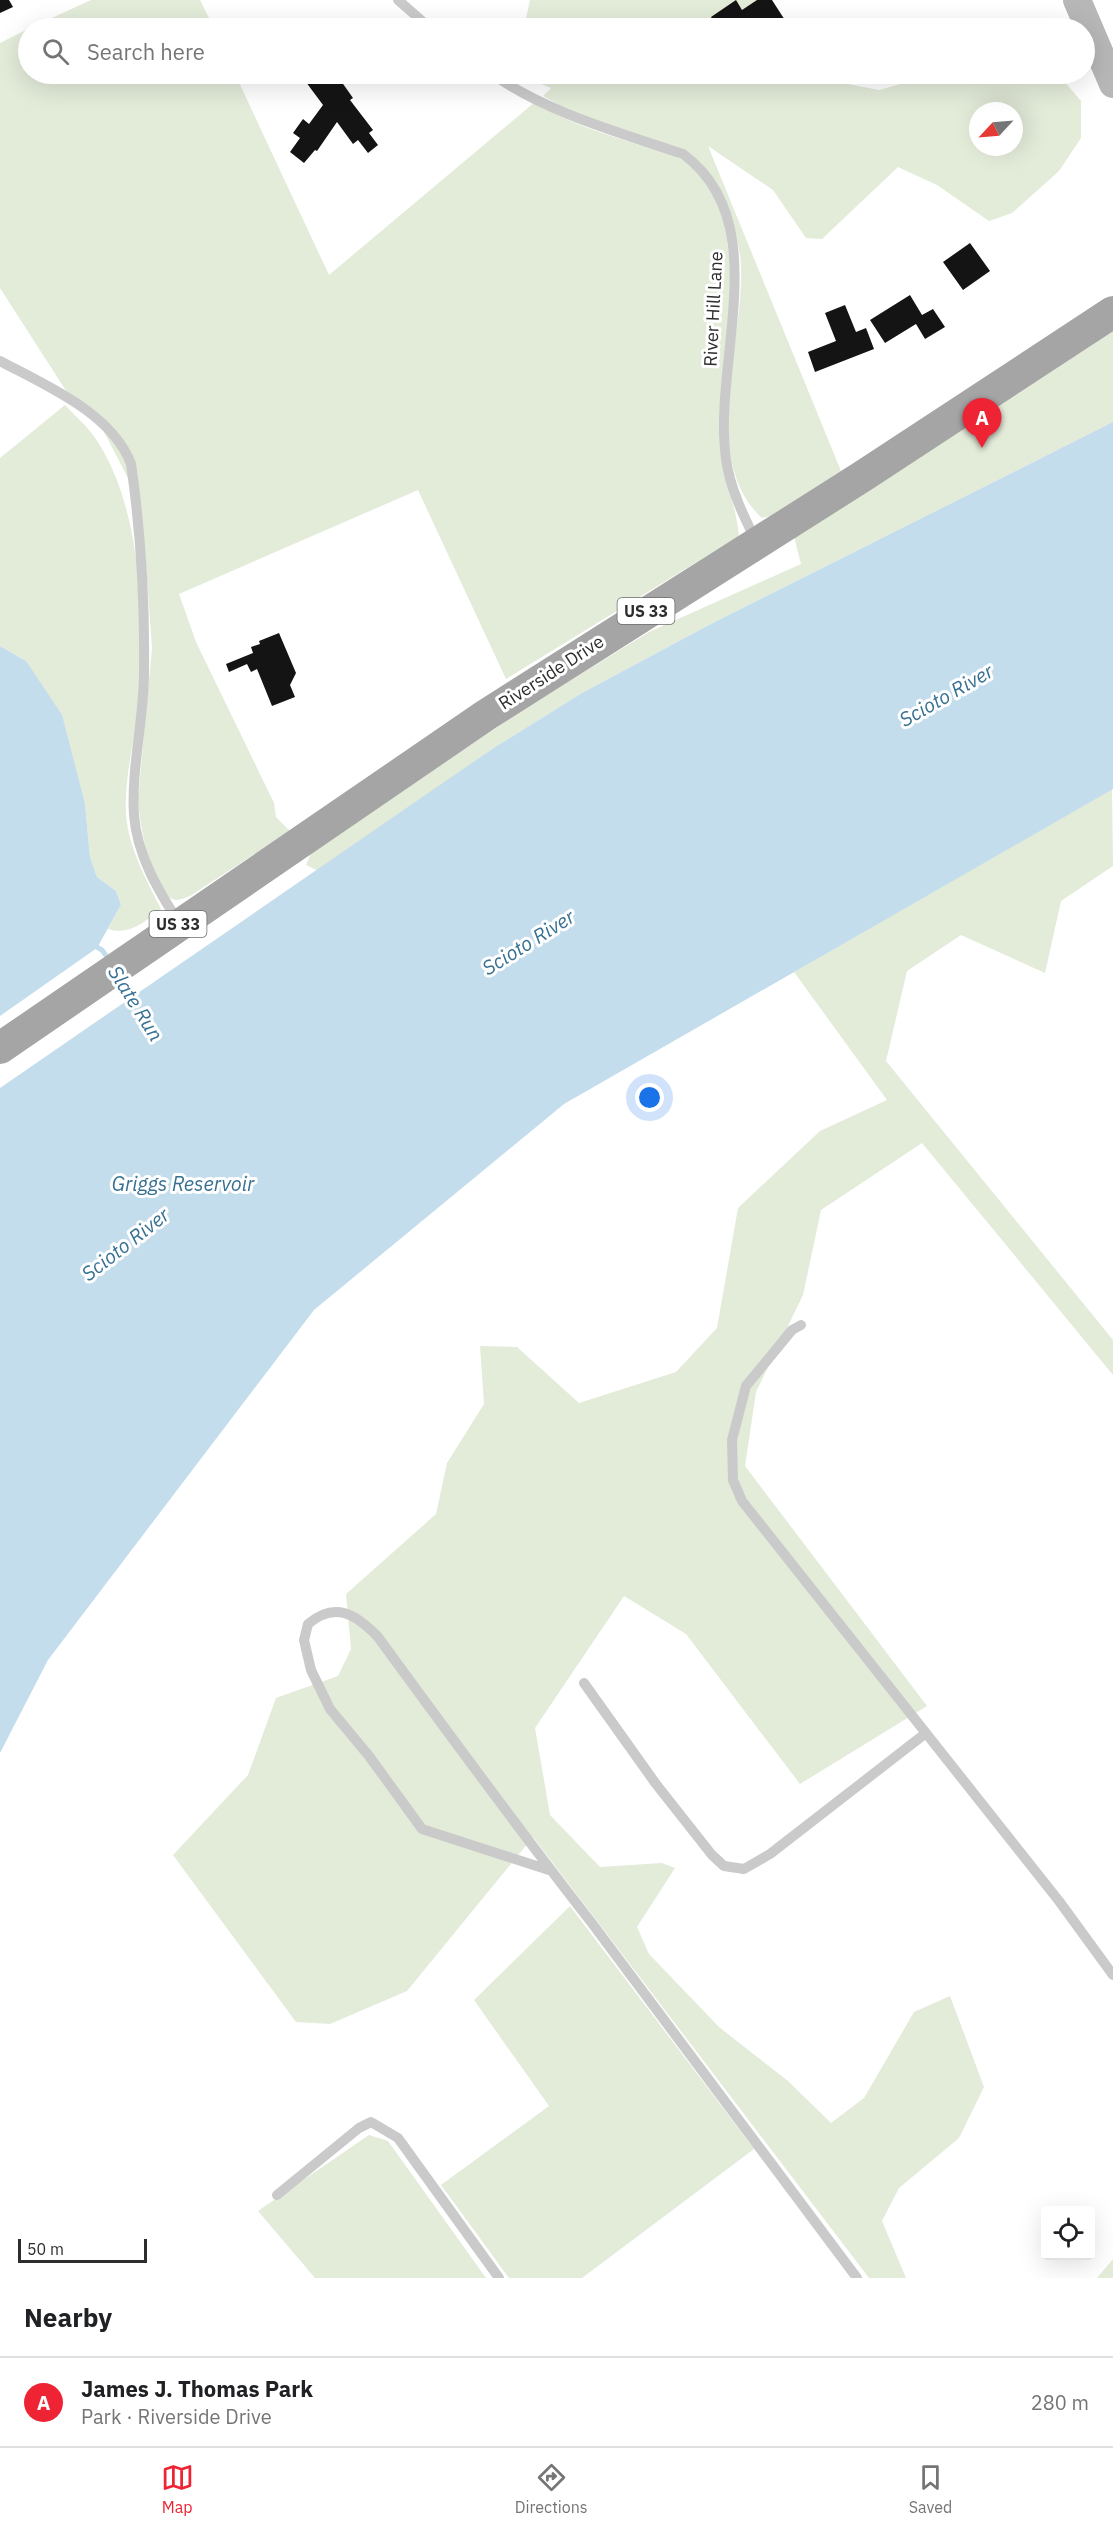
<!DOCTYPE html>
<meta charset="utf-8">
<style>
:root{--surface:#fff;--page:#f6f6f6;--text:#202124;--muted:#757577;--line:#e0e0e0;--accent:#ee2435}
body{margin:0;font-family:"IBM Plex Sans",sans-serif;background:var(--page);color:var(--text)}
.controls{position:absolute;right:18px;bottom:18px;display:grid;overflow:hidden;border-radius:6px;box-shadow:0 6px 24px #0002}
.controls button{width:54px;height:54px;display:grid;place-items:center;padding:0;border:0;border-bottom:2px solid var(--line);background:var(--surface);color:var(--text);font:30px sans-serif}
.compass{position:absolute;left:969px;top:102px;width:54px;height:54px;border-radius:50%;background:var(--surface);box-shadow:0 6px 24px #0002;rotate:244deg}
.scale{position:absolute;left:18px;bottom:15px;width:129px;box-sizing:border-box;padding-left:6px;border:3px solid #2d2d2d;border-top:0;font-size:16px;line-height:21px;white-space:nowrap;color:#2d2d2d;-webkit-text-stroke:4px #fff;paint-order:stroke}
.you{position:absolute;left:650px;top:1098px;width:21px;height:21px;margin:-15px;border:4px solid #fff;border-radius:50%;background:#1a73e8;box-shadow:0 0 0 9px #1a73e833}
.badge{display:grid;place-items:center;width:39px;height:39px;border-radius:50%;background:var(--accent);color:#fff;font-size:20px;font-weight:700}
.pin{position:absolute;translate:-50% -50px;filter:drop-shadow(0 2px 3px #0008)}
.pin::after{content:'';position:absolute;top:32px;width:21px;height:18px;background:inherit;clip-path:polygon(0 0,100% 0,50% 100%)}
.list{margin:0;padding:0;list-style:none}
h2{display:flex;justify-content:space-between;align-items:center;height:78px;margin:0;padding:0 24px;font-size:26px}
h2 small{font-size:20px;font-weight:400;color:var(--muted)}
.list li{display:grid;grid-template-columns:39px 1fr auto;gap:18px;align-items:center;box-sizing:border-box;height:90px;padding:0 24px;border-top:2px solid var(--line)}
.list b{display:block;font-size:22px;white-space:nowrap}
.list p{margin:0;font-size:20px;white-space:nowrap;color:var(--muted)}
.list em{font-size:20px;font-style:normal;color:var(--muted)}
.icon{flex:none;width:33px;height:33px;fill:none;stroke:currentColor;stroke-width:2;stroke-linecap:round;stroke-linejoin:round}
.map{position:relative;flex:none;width:1113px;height:2278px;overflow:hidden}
.search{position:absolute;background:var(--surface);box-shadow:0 6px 24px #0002;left:18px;right:18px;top:18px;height:66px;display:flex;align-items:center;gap:15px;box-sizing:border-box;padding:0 21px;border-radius:33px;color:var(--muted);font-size:22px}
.sheet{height:168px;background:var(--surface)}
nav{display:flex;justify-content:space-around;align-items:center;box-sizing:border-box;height:84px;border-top:2px solid var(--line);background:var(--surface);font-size:16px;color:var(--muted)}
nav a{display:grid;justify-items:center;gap:3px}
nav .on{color:var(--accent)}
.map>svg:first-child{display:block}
.green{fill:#e3ebd9;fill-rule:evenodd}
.water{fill:#c4dded}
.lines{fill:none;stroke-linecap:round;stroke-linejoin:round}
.stream{stroke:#c4dded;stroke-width:5}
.building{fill:#141414}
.lane{stroke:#cacaca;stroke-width:10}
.secondary{stroke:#b7b7b7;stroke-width:28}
.primary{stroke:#a5a5a5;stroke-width:32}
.labels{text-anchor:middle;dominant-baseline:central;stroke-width:6;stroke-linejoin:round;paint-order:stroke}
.shield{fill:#fff;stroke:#6c6c6c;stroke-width:1.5}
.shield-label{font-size:16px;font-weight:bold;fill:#2d2d2d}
.street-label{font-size:18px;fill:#2d2d2d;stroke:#fff}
.water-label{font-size:20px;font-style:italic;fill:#377092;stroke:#fff}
</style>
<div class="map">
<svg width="1113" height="2278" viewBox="0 0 1113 2278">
<rect width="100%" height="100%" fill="#fff"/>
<!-- green -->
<path class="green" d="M 91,0 L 200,0 L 214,28 L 30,28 Z
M 530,0 L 770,0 L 787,28 L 524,28 Z
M 28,29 L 28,74 L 235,74 L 329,275 L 535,102 C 566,122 601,133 636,144 C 651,149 674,153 687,163 C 760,221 717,358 719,438 C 720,472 736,503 739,536 L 506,679 L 418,490 L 179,594 L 196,642 L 274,803 L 276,817 L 290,831 L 190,896 C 187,897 180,900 177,900 C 151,899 139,819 138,799 L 152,648 L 144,537 L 131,484 L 101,426 L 72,400 L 0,288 L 0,43 Z
M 527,74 L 830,74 L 843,83 L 879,90 L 937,74 L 1058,74 L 1081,101 L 1081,138 L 1059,171 L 1012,213 L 989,221 L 937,185 L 898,167 L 822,239 L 806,238 L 773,190 L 708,146 L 841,471 L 770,516 L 762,518 C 699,460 744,341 741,267 C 740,243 732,220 721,198 C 711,178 702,161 682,150 L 570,111 L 543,96 L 551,88 L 529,79 ZM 978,111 L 1014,111 L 1014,147 L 978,147 Z
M 1113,312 L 1113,422 L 707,626 L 582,693 L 495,747 L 318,871 L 306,865 L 311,853 L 521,711 L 649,632 L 801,564 L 790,521 Z
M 65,405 C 74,415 85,424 93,435 C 144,505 146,632 137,715 C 133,749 124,781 126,815 C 129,849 146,879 161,909 C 145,922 128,936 108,929 L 121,905 L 116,891 L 97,877 L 90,857 L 85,804 L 26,661 L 0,646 L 0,458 Z
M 1112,789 L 1113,866 L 1061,901 L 1045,973 L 961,935 L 907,971 L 886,1061 L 1113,1340 L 1113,1375 L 922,1143 L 821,1210 L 803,1295 L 756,1392 L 745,1466 L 927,1706 L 800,1784 L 686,1634 L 624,1596 L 535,1728 L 550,1815 L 600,1867 L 662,1863 L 675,1868 L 637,1927 L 649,1954 L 719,2027 L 788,2081 L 831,2123 L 864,2098 L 914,2012 L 950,1996 L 984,2087 L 959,2138 L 899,2188 L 882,2221 L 906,2278 L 869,2278 L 533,1837 L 407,1991 L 330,2024 L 296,2022 L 173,1855 L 248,1775 L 276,1698 L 338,1676 L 351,1649 L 346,1594 L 436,1514 L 447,1463 L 484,1404 L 480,1346 L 517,1347 L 579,1403 L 676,1372 L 717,1328 L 738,1208 L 820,1131 L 887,1100 L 794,972 Z
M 570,1906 L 754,2149 L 582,2278 L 509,2278 L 441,2185 L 549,2106 L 474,2000 Z
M 369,2135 L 388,2141 L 486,2278 L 315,2278 L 258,2211 Z
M 1113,2259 L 1113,2278 L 1097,2278 Z"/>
<!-- water -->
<path class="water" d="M 1113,422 L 1113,789 L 564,1104 L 314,1310 L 48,1660 L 0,1753 L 0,1088 L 495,747 L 582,693 L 707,626 Z
M 0,646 L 26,661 L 62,715 L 85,804 L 90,857 L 97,877 L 116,891 L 121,905 L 97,948 L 0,1016 Z"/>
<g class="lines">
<!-- stream -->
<path class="stream" d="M 93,945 L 102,950 L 110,961
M 119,977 L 135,1002"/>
</g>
<!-- building -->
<path class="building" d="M 0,0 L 9,0 L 13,7 L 0,13 Z
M 736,0 L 742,10 L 757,0 L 772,0 L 790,28 L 738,28 L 736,25 L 718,28 L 711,17 Z
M 300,74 L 326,74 L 332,80 L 334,78 L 338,83 L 341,81 L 353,98 L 350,100 L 373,130 L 369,133 L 378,145 L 368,153 L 358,140 L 353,144 L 337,122 L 317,151 L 315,150 L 304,163 L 290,152 L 300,138 L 293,133 L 303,119 L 309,124 L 323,105 Z
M 970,243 L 990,271 L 963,290 L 943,262 Z
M 910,295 L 922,315 L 933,309 L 945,327 L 925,339 L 916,324 L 885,343 L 870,320 Z
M 845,305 L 856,332 L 866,328 L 874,349 L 815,372 L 808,352 L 836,341 L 825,313 Z
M 279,633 L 296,673 L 290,685 L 295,697 L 272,706 L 257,669 L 251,672 L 247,664 L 229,672 L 226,664 L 253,653 L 251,647 L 260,644 L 259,641 Z"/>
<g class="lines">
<!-- lane -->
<path class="lane" d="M 398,0 L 430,28
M 492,74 C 548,113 618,132 683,154 C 776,222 712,363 726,459 C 730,488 743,515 756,541
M 0,361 C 45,385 112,413 131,464 C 141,533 145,603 144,673 C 144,720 131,768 134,815 C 137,855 158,890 179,923
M 801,1325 L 792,1330 L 746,1386 L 732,1440 L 733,1480 L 742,1501 L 1059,1901 L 1113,1975
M 584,1683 L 656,1784 L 712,1855 L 724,1866 L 744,1869 L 770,1854 L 926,1733
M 552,1871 L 422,1829 L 369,1756 L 330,1709 L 311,1670 L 304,1640 L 308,1624 C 335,1601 356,1614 378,1637 C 448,1733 518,1828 591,1922 L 857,2278
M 277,2195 L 359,2128 L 371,2122 L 398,2138 L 499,2278"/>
<!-- secondary -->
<path class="secondary" d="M 1077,0 L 1113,84"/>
<!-- primary -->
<path class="primary" d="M 0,1048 L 486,715 L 863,476 L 1113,312"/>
</g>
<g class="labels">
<!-- shield labels -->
<g class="shield">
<rect x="617.5" y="598" width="57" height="26" rx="4.5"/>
<rect x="149.5" y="911" width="57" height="26" rx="4.5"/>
</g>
<g class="shield-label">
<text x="646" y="611">US 33</text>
<text x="178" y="924">US 33</text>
</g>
<!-- street labels -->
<g class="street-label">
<text transform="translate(713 309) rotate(-87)">River Hill Lane</text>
<text transform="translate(551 672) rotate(-33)">Riverside Drive</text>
</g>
<!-- water labels -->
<g class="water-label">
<text transform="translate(946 695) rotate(-30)">Scioto River</text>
<text transform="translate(528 942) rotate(-32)">Scioto River</text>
<text transform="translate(136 1003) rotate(58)">Slate Run</text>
<text x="183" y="1183">Griggs Reservoir</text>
<text transform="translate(125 1244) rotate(-38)">Scioto River</text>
</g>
</g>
</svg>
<div class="controls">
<button><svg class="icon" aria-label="locate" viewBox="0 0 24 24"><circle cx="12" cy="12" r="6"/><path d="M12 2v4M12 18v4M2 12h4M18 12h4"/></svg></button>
</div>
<svg class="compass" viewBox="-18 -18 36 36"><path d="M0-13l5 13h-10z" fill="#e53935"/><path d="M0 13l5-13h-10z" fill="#757577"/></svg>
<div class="scale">50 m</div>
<div class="you"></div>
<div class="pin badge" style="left:982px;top:448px">A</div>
<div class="search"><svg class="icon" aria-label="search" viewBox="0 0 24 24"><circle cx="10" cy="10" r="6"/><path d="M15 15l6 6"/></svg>Search here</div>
</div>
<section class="sheet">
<h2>Nearby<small></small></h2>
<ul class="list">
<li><span class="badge">A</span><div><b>James J. Thomas Park</b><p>Park · Riverside Drive</p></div><em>280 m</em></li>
</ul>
</section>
<nav>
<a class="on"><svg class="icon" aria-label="map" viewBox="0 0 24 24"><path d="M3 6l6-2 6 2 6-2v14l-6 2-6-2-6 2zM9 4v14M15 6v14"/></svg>Map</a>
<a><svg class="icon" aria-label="directions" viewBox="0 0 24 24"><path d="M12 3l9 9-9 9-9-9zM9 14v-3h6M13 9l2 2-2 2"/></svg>Directions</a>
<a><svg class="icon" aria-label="saved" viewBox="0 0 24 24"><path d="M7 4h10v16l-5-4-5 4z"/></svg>Saved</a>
</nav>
